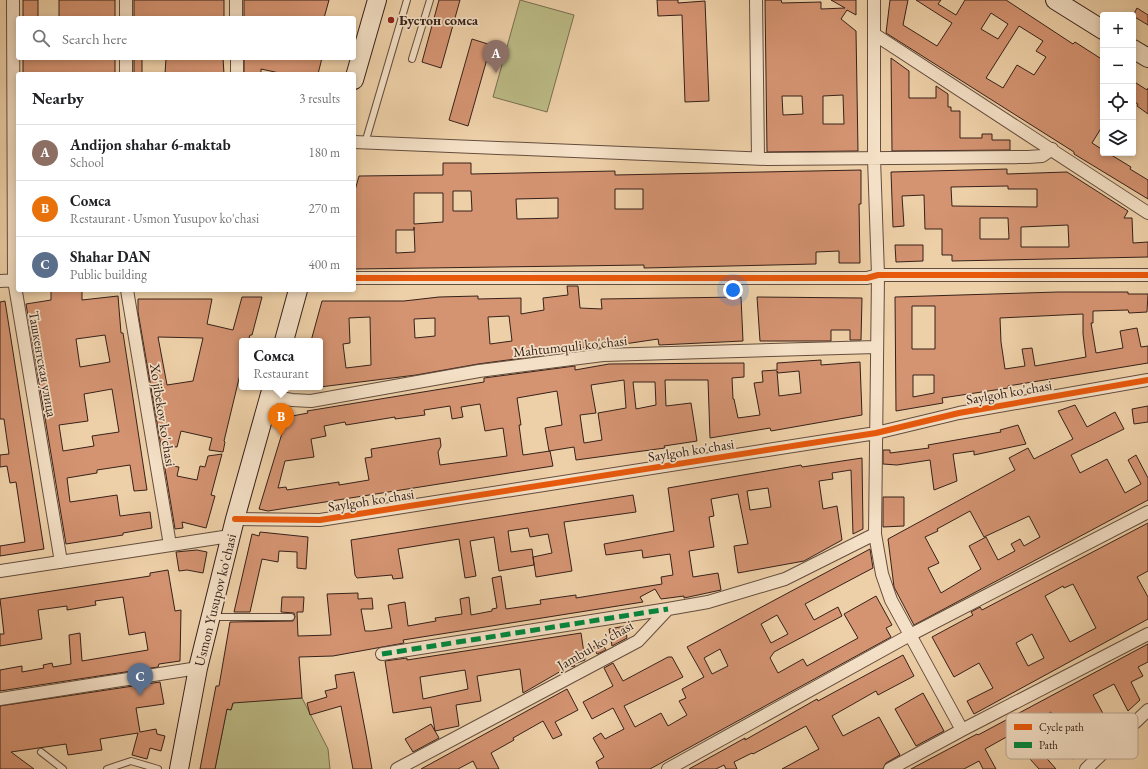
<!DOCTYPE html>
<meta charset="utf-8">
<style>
:root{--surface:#fff;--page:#f6f6f6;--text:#202124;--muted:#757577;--line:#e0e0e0;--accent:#0f766e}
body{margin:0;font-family:"EB Garamond",serif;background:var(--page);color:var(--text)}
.controls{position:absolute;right:12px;top:12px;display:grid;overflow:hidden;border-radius:4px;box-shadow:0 2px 6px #0003}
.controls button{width:36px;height:36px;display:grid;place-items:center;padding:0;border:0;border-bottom:1px solid var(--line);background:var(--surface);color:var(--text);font:20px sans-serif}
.you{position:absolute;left:733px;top:290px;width:14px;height:14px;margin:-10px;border:3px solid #fff;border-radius:50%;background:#1a73e8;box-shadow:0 0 0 6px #1a73e833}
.badge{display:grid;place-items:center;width:26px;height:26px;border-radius:50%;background:var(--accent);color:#fff;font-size:13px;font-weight:700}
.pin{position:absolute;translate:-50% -33px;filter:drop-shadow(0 1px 2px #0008)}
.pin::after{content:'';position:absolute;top:21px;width:14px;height:12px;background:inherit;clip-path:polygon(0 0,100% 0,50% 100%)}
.popup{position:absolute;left:239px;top:338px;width:84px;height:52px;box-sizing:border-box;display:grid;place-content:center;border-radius:4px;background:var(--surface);filter:drop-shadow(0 1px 3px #0005);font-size:13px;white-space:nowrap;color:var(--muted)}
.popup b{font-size:15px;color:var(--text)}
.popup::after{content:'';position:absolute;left:50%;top:100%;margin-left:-8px;border:8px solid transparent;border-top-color:var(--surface)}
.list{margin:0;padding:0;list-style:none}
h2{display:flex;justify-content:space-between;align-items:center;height:52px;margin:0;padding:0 16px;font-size:17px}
h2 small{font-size:13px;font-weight:400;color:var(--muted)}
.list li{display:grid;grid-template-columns:26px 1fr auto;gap:12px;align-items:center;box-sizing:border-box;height:56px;padding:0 16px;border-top:1px solid var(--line)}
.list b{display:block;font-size:15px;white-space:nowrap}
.list p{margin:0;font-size:13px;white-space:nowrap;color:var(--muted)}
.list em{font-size:13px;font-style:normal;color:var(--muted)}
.icon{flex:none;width:22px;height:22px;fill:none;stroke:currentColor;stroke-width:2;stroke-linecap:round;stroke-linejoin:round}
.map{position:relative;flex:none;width:1148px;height:769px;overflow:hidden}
.search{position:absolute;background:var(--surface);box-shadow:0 2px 6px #0003;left:16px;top:16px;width:340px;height:44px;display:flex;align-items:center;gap:10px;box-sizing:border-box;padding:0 14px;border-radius:4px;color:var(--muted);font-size:15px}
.panel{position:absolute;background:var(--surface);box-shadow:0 2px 6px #0003;left:16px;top:72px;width:340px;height:220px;border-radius:4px}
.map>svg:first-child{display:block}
.green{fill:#bbba85;stroke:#786e4f}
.building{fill:#d49371;stroke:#362119;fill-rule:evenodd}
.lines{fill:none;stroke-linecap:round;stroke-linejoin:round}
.lane-casing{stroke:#644d3d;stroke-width:8}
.street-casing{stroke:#644d3d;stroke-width:14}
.secondary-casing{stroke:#362119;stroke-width:20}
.lane{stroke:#f4e0c6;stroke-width:6}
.street{stroke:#f4e0c6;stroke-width:12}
.secondary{stroke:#f4e0c6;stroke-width:18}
.quiet{stroke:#00873e;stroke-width:5;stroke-dasharray:10 5;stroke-linecap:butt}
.cycleway-casing{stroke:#f4e0c6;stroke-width:8}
.cycleway{stroke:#e8590c;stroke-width:6}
.poi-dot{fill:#8f2418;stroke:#f4e0c6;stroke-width:1.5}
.labels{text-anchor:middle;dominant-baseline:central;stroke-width:3.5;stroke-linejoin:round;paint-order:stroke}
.poi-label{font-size:14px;font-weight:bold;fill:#362119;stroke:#f4e0c6;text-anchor:start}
.street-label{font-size:14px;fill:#362119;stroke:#f4e0c6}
.key{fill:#f4e0c6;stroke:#bba792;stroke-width:1}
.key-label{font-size:11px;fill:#362119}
</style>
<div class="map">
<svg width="1148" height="769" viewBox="0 0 1148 769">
<rect width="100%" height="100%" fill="#eed0a8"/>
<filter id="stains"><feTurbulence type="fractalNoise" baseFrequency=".005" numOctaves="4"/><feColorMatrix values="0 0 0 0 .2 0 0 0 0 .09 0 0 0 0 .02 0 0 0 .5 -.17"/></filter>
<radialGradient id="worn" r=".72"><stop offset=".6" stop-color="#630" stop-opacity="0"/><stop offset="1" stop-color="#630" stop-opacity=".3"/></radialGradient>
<!-- green -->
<path class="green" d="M 520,0 L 574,15 L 547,112 L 493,97 Z
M 302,698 L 328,749 L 330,769 L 215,769 L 227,709 L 231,710 L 233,704 L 227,702 Z"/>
<!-- building -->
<path class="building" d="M 23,0 L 38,0 L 38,18 L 23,18 Z
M 59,0 L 115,0 L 115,18 L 59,18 Z
M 134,0 L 224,0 L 224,18 L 134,18 Z
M 244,0 L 329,0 L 324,18 L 244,18 Z
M 439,0 L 460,0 L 441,68 L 422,62 Z
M 657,0 L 678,0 L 678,3 L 705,1 L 709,101 L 685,102 L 682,15 L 658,16 Z
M 765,0 L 781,0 L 782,3 L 821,2 L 821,9 L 845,8 L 831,0 L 856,0 L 856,15 L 847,10 L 841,19 L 856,31 L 858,151 L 767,152 ZM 843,95 L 844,124 L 823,124 L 823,96 ZM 782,96 L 802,96 L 803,114 L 783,115 Z
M 890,0 L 908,0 L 903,25 L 937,46 L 952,23 L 916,0 L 941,0 L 938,4 L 956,15 L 965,0 L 1006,0 L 1073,44 L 1075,42 L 1103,60 L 1103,125 L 1092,143 L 1103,150 L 1103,153 L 1108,153 L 1131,167 L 1130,169 L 1148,180 L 1148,199 L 1074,154 L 1074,152 L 886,33 ZM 991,13 L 1008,24 L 998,39 L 981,29 ZM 1019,26 L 1043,41 L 1036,51 L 1046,57 L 1034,75 L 1017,65 L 1003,88 L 986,78 Z
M 1137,8 L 1148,15 L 1148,25 L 1133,16 Z
M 472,39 L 491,45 L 468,126 L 449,120 Z
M 23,58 L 115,58 L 115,74 L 23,74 Z
M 134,58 L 142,58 L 142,74 L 134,74 Z
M 166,58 L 223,58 L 224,74 L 165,74 Z
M 244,58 L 322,58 L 318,74 L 284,74 L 261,69 L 261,74 L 244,74 Z
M 891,58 L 909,71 L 909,98 L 936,98 L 936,86 L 948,94 L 948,107 L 951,107 L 951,111 L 960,111 L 960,138 L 982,138 L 982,134 L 992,134 L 992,140 L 1010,140 L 1010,150 L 892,151 Z
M 1133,81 L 1147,90 L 1148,88 L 1148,114 L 1137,106 L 1138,104 L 1133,101 Z
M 443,163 L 471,163 L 471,174 L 615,171 L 615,175 L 861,170 L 861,204 L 859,204 L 860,263 L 839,263 L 839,251 L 816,252 L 816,264 L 644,268 L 644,265 L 354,269 L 354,194 L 359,176 L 443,175 ZM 615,189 L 643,189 L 643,209 L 615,209 ZM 453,191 L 471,191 L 472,211 L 453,211 ZM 414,193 L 443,193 L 443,222 L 414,224 ZM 558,198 L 558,218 L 517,219 L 516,199 ZM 414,227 L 415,252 L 396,253 L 396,230 L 414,230 Z
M 1007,169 L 1007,174 L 1067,172 L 1128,211 L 1124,218 L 1132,218 L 1133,243 L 1148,242 L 1148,257 L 952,261 L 952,255 L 942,255 L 942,229 L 925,229 L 924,195 L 902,196 L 904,226 L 893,227 L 891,172 ZM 1008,186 L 1008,189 L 1037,189 L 1037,207 L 952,206 L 951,187 ZM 980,218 L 1008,218 L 1009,239 L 980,239 ZM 1068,225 L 1069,247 L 1021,247 L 1021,227 Z
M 895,245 L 923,245 L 923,261 L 896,262 Z
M 567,286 L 578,286 L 580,308 L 602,309 L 601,299 L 741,297 L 743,341 L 659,345 L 658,339 L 604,347 L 560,349 L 560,353 L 478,364 L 416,375 L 320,387 L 320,341 L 311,341 L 322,301 L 404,301 L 439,297 L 478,296 L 478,299 L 521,298 L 521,314 L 544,310 L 543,298 L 568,295 ZM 509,316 L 512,341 L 490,344 L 488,317 ZM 370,317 L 371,365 L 346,368 L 343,344 L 350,343 L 349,318 ZM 435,318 L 435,336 L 415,338 L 414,319 Z
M 51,290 L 82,290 L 82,300 L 118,296 L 121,333 L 123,333 L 147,490 L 134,491 L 130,465 L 97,470 L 97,473 L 67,478 L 70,502 L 117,495 L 120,516 L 150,512 L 152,528 L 123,533 L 123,535 L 66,544 L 26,304 L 51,300 ZM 105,335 L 110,362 L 80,367 L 76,339 ZM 112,389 L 119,432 L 92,436 L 94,446 L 63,451 L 59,425 L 88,421 L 84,394 Z
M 1058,292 L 1128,292 L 1128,294 L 1148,294 L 1147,312 L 1129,313 L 1128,310 L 1093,311 L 1093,323 L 1091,323 L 1096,353 L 1123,348 L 1120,331 L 1137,328 L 1141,347 L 1148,346 L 1148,363 L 1008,386 L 1008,388 L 942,398 L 943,403 L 896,411 L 895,297 ZM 912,306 L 935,306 L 935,349 L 912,349 ZM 1083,314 L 1083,334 L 1086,357 L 1035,366 L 1032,348 L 1022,349 L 1025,366 L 1005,369 L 1001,342 L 1000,318 ZM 913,375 L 934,375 L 934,393 L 913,397 Z
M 242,297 L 262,297 L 252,335 L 250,335 L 248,341 L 242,341 L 242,366 L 224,441 L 225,442 L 223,452 L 209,450 L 212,438 L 181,431 L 177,447 L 161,446 L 138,312 L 138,299 L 212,299 L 207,324 L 233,330 ZM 158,337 L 203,338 L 193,381 L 167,385 Z
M 757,297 L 862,298 L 861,340 L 850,340 L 850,330 L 831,330 L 831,341 L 760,341 Z
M 5,301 L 44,549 L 0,556 L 0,546 L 25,542 L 16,482 L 10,483 L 7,466 L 0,467 L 0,455 L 9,454 L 4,419 L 0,419 L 0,302 Z
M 821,360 L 821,365 L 860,362 L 862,415 L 771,431 L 770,428 L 710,438 L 708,380 L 665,380 L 666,406 L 691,403 L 697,441 L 664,446 L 665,448 L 576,460 L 574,447 L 549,451 L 545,428 L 562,425 L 557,391 L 517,398 L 521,425 L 519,425 L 523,455 L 550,451 L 553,466 L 268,511 L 259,509 L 287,417 L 308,413 L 307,411 L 484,382 L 484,378 L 575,366 L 575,370 L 609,364 L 744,363 L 744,377 L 732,378 L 733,399 L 734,399 L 738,418 L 760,415 L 754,383 L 763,382 L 762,371 L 777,370 L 777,363 ZM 777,371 L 778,373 L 799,371 L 801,393 L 779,396 ZM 624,380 L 626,408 L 598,413 L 602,440 L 584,443 L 580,415 L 596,413 L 591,385 ZM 633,382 L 655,382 L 656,405 L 636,409 ZM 480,404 L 485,431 L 503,428 L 507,456 L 440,465 L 438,452 L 441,446 L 440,438 L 371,449 L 372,457 L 365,458 L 369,480 L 339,485 L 339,482 L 287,490 L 286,487 L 278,488 L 285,461 L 314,457 L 311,439 L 326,436 L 324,426 L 345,422 L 346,425 L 395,417 L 395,419 L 425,415 L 424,410 L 450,406 L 452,419 L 463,417 L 461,407 Z
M 1075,405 L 1087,427 L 1115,412 L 1124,429 L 1071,455 L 1080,473 L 1107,459 L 1125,493 L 1141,484 L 1128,460 L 1136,455 L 1148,478 L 1148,500 L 914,625 L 894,587 L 888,539 L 1015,470 L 1009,458 L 1028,448 L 1034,459 L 1073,439 L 1058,411 ZM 970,511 L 984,537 L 1029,516 L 1040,537 L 1024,546 L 1020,539 L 1011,544 L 1015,551 L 998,560 L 986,537 L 969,546 L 981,569 L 941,593 L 928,568 L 939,563 L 925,537 L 938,531 L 937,529 Z
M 1148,406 L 1148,422 L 1134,424 L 1132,409 Z
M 1018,425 L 1026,444 L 974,455 L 974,451 L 953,454 L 957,481 L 934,490 L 930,460 L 897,465 L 883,464 L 883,450 L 890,450 L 890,453 L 929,448 L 928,445 L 1001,432 L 1000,430 Z
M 222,454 L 211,495 L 215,496 L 206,528 L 182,522 L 183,528 L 175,529 L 164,463 L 172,462 L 172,466 L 179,467 L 177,476 L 197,480 L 200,466 L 205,467 L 208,456 Z
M 862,458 L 863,529 L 853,534 L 851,470 L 832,473 L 833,479 L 819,481 L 823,509 L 837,506 L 842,540 L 804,561 L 738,573 L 734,546 L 748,544 L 738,494 L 711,499 L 714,516 L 709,517 L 714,547 L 689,551 L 693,577 L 718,573 L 721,590 L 684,598 L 684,596 L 661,599 L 655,589 L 640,597 L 643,602 L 403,640 L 404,643 L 333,656 L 299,657 L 302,698 L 233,703 L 231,710 L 227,709 L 215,769 L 200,769 L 216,686 L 219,686 L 230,622 L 293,621 L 295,617 L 294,613 L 281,612 L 282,597 L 304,597 L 303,612 L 297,612 L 298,636 L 331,635 L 327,594 L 358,593 L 358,599 L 372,598 L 373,609 L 361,609 L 365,631 L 372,631 L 392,628 L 388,605 L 405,602 L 408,626 L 436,621 L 435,618 L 462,614 L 460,599 L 469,597 L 471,615 L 492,611 L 492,609 L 497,608 L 492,578 L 501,576 L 506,609 L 541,604 L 540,600 L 576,595 L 576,598 L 662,584 L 661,577 L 673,575 L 670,554 L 643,558 L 642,550 L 606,555 L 604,544 L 674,531 L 668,488 L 801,465 L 802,467 ZM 768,488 L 771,507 L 750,510 L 747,491 Z
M 633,495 L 636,512 L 564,522 L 572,571 L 536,577 L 533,557 L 552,553 L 548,534 L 530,537 L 528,528 L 508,531 L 511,552 L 532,549 L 534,565 L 499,571 L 494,537 L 470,541 L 476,576 L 465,578 L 459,539 L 398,549 L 403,578 L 393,579 L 392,575 L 357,578 L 355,575 L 351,540 Z
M 883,497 L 904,497 L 904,526 L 883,527 Z
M 1148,523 L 1148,571 L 1137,577 L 1148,597 L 1148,619 L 974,714 L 967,701 L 993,688 L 979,663 L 954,677 L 932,637 L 973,615 L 971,612 L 980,607 L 982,610 ZM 1073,584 L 1096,628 L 1070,642 L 1045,596 L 1063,586 L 1064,588 ZM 1032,634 L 1044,658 L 1028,666 L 1016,643 Z
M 260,532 L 308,537 L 306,569 L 297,568 L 297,552 L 279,551 L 278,562 L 262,559 L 250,612 L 234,612 L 252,534 L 259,536 Z
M 870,549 L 873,568 L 805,604 L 814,620 L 838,607 L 842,616 L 774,652 L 770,658 L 778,673 L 803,659 L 807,666 L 858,638 L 844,614 L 876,596 L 892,625 L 886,628 L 891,637 L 650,769 L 599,769 L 596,762 L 604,757 L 593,738 L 601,733 L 605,739 L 624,729 L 613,708 L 592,719 L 583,702 L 613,686 L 604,668 L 613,663 L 623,681 L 668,657 L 672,657 L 683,677 L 624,706 L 635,727 L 661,713 L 668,726 L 687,715 L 679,701 L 686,698 L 682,689 L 704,677 L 687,647 ZM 777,615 L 788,634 L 771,643 L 761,624 ZM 720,649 L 728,666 L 712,674 L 704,658 Z
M 197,550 L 207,552 L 203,573 L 187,570 L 179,571 L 176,552 Z
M 168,570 L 175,611 L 181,610 L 180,661 L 159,664 L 158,667 L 0,691 L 0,670 L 22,666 L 22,672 L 44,668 L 43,665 L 52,663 L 53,667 L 71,664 L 69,635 L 80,633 L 82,661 L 148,650 L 145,632 L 129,635 L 123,597 L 95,601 L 96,605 L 67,610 L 67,606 L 38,610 L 42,639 L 0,646 L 0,634 L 4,634 L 0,599 L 150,576 L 150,573 Z
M 625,626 L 627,638 L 612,646 L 609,629 Z
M 581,633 L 585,660 L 574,664 L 575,666 L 568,667 L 523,693 L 520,669 L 477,676 L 481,701 L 456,705 L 459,726 L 435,731 L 431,707 L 393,713 L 385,661 L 407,658 L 407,660 ZM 465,670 L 468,689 L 423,699 L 420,677 Z
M 602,643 L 606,650 L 597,654 L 593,647 Z
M 1148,644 L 1148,662 L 1138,667 L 1143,676 L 1131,682 L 1140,700 L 1128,711 L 1114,684 L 1093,695 L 1106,719 L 1116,730 L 1101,745 L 1093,736 L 1079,744 L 1083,753 L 1072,759 L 1065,746 L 1053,753 L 1045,738 L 1061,730 L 1051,712 L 985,749 L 996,769 L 983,769 L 979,761 L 964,769 L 911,769 L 977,734 L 978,735 Z
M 903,655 L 914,676 L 878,695 L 876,691 L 832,716 L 843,736 L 879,717 L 900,755 L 886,763 L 883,769 L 782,769 L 819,749 L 806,726 L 753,754 L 752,753 L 734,762 L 737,769 L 726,769 L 724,765 L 716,769 L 689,769 L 745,738 L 745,740 L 817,699 L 818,701 Z
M 354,672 L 367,740 L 372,769 L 353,769 L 341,706 L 310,715 L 307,703 L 327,697 L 325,691 L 337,688 L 335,675 Z
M 160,682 L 164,704 L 136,708 L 140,732 L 156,729 L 157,734 L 165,736 L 161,751 L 150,748 L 147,759 L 132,755 L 138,733 L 100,739 L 102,750 L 68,755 L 66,744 L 11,752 L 34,769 L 0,769 L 0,706 Z
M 567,689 L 578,710 L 555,722 L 562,735 L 553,739 L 543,721 L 513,738 L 514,740 L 491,753 L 499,769 L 477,769 L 473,761 L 458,769 L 421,769 Z
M 923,693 L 944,731 L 916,746 L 895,709 Z
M 431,724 L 439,738 L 413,752 L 405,739 Z
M 1042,753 L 1056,769 L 1039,769 L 1030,759 Z"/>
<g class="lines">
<defs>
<path id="lane" d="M 412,59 L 430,0
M 365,143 L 407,0
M 213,617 L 291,617
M 41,752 L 63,769
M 107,769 L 131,761 L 158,769"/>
<path id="street" d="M 13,0 L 14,280 L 61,562
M 236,0 L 236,18
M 756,0 L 758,158
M 874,0 L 874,158 L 878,275 L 875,534 L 882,574 L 891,600 L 962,730
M 126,18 L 126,0
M 874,34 L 1148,213
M 237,58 L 237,74
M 126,74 L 126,58
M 354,142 L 767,159 L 1028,157 L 1042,156 L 1052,149
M 354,278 L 867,278 L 878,275 L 1148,275
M 0,281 L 18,280
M 127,290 L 170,545
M 269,396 L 292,400 L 311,401 L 479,371 L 603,355 L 876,347
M 235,519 L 320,520 L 876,433 L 959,413 L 1148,380
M 0,571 L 230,536
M 382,654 L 668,609
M 0,699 L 198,668
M 397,769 L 638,641 L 668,609 L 708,602 L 785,579 L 875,534
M 668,769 L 910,635 L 1148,512
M 890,769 L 962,730 L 1148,634
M 1086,769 L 1148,710"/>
<path id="secondary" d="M 1055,0 L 1103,30
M 1133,49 L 1148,58
M 354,80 L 377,0
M 284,341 L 298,290
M 179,769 L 198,668 L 235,519 L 272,387"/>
</defs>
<!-- lane casing -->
<use href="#lane" class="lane-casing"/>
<!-- street casing -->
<use href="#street" class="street-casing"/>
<!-- secondary casing -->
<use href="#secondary" class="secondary-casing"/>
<!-- lane -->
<use href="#lane" class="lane"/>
<!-- street -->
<use href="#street" class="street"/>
<!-- secondary -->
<use href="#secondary" class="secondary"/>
<!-- quiet -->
<path class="quiet" d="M 382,654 L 668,609"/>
<defs>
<path id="cycleway" d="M 354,278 L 867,278 L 878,275 L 1148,275
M 235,519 L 320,520 L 876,433 L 959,413 L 1148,380"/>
</defs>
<!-- cycleway casing -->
<use href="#cycleway" class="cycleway-casing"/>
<!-- cycleway -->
<use href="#cycleway" class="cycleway"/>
</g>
<!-- markers -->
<circle class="poi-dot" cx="391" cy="20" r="4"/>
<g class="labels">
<!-- poi labels -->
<g class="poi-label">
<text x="399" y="20">Бустон сомса</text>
</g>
<!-- street labels -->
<g class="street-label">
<text transform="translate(570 346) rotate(-6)">Mahtumquli ko'chasi</text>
<text transform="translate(43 364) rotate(80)">Ташкентская улица</text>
<text transform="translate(1009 392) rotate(-10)">Saylgoh ko'chasi</text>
<text transform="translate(163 415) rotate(81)">Xo'jibekov ko'chasi</text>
<text transform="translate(691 450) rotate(-9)">Saylgoh ko'chasi</text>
<text transform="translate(371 500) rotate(-9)">Saylgoh ko'chasi</text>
<text transform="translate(215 600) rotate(-76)">Usmon Yusupov ko'chasi</text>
<text transform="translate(595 645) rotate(-30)">Jambul ko'chasi</text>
</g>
</g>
<!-- legend -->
<rect x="1006" y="713" width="132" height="46" rx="6" class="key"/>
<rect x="1014" y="724" width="18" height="6" fill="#e8590c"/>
<rect x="1014" y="742" width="18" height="6" fill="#00873e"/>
<g class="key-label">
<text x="1039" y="731">Cycle path</text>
<text x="1039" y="749">Path</text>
</g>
<rect width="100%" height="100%" filter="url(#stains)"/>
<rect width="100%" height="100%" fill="url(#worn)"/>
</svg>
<div class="controls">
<button>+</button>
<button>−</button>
<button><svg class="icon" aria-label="locate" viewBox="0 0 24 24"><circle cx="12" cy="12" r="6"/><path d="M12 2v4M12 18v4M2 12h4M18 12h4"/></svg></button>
<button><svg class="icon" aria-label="layers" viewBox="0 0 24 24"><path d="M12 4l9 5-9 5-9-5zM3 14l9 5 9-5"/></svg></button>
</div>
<div class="you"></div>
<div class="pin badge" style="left:496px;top:73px;background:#8d6e63">A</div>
<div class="pin badge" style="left:281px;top:436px;background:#e8710a">B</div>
<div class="popup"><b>Сомса</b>Restaurant</div>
<div class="pin badge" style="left:140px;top:696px;background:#5c6f8a">C</div>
<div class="search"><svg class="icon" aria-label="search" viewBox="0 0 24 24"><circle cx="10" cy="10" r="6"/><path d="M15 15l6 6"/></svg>Search here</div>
<section class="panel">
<h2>Nearby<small>3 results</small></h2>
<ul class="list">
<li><span class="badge" style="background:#8d6e63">A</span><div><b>Andijon shahar 6-maktab</b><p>School</p></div><em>180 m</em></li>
<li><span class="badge" style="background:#e8710a">B</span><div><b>Сомса</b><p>Restaurant · Usmon Yusupov ko'chasi</p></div><em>270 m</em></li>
<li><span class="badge" style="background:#5c6f8a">C</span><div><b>Shahar DAN</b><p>Public building</p></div><em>400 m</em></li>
</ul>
</section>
</div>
